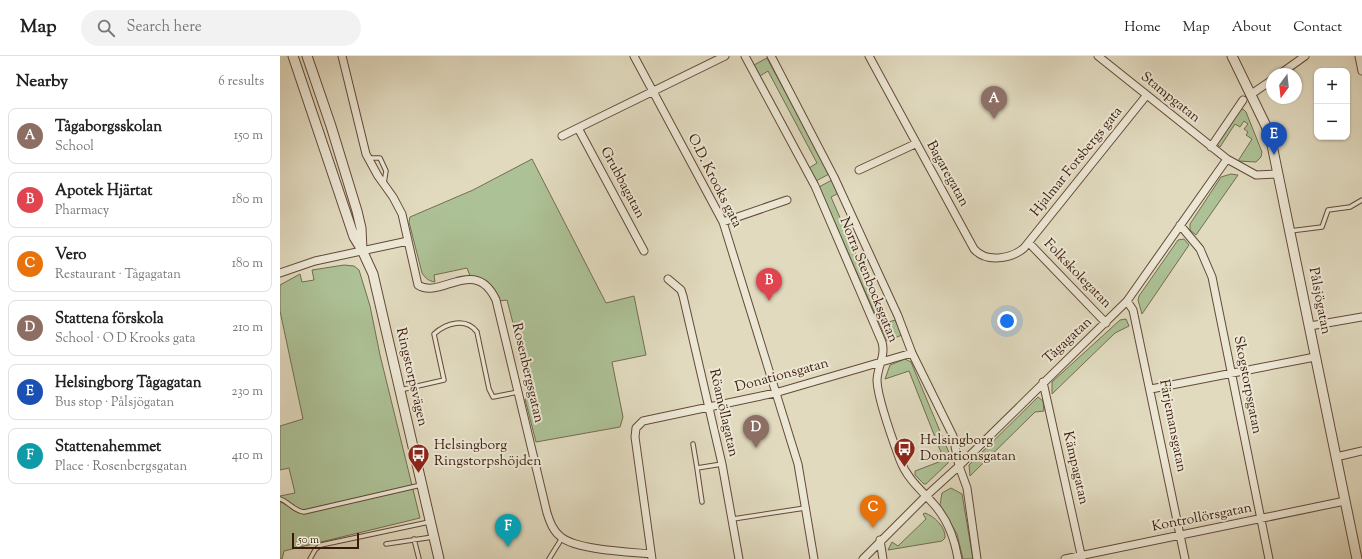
<!DOCTYPE html>
<meta charset="utf-8">
<style>
:root{--surface:#fff;--page:#f2f2f2;--text:#222;--muted:#767676;--line:#e0e0e0;--accent:#db2777}
body{margin:0;font-family:"Sorts Mill Goudy",serif;background:var(--page);color:var(--text)}
.controls{position:absolute;right:12px;top:12px;display:grid;overflow:hidden;border-radius:8px;box-shadow:0 1px 3px #0004}
.controls button{width:36px;height:36px;display:grid;place-items:center;padding:0;border:0;border-bottom:1px solid var(--line);background:var(--surface);color:var(--text);font:20px sans-serif}
.compass{position:absolute;left:986px;top:12px;width:36px;height:36px;border-radius:50%;background:var(--surface);box-shadow:0 1px 3px #0004;rotate:195deg}
.scale{position:absolute;left:12px;bottom:10px;width:67px;box-sizing:border-box;padding-left:4px;border:2px solid #3a190a;border-top:0;font-size:11px;line-height:14px;white-space:nowrap;color:#3a190a;-webkit-text-stroke:3px #ece7d5;paint-order:stroke}
.you{position:absolute;left:727px;top:265px;width:14px;height:14px;margin:-10px;border:3px solid #fff;border-radius:50%;background:#1a73e8;box-shadow:0 0 0 6px #1a73e833}
.badge{display:grid;place-items:center;width:26px;height:26px;border-radius:50%;background:var(--accent);color:#fff;font-size:13px;font-weight:700}
.pin{position:absolute;translate:-50% -33px;filter:drop-shadow(0 1px 2px #0008)}
.pin::after{content:'';position:absolute;top:21px;width:14px;height:12px;background:inherit;clip-path:polygon(0 0,100% 0,50% 100%)}
.list{margin:0;padding:0;list-style:none}
h2{display:flex;justify-content:space-between;align-items:center;height:52px;margin:0;padding:0 16px;font-size:17px}
h2 small{font-size:13px;font-weight:400;color:var(--muted)}
.list li{display:grid;grid-template-columns:26px 1fr auto;gap:12px;align-items:center;box-sizing:border-box;height:56px;margin:0 8px 8px;padding:0 8px;border:1px solid var(--line);border-radius:8px}
.list b{display:block;font-size:15px;white-space:nowrap}
.list p{margin:0;font-size:13px;white-space:nowrap;color:var(--muted)}
.list em{font-size:13px;font-style:normal;color:var(--muted)}
.icon{flex:none;width:22px;height:22px;fill:none;stroke:currentColor;stroke-width:2;stroke-linecap:round;stroke-linejoin:round}
.map{position:relative;flex:none;width:1082px;height:503px;overflow:hidden}
header{display:flex;align-items:center;gap:24px;box-sizing:border-box;height:56px;padding:0 20px;background:var(--surface);border-bottom:1px solid var(--line)}
header strong{font-size:19px}
nav{display:flex;gap:22px;margin-inline-start:auto;font-size:14px}
.search{width:280px;height:36px;background:var(--page);display:flex;align-items:center;gap:10px;box-sizing:border-box;padding:0 14px;border-radius:22px;color:var(--muted);font-size:15px}
main{display:flex}
aside{flex:1;background:var(--surface)}
.map>svg:first-child{display:block}
.green{fill:#adc196;stroke:#746d50}
.lines{fill:none;stroke-linecap:round;stroke-linejoin:round}
.service-casing{stroke:#644937;stroke-width:5.5}
.minor-casing{stroke:#644937;stroke-width:9}
.tertiary-casing{stroke:#644937;stroke-width:11}
.service{stroke:#ece7d5;stroke-width:3.5}
.minor{stroke:#ece7d5;stroke-width:7}
.tertiary{stroke:#ece7d5;stroke-width:9}
.labels{text-anchor:middle;dominant-baseline:central;stroke-width:4;stroke-linejoin:round;paint-order:stroke}
.street-label{font-size:14px;fill:#3a190a;stroke:#ece7d5}
.poi-label{font-size:14px;fill:#3a190a;stroke:#ece7d5;text-anchor:start}
</style>
<header>
<strong>Map</strong>
<div class="search"><svg class="icon" aria-label="search" viewBox="0 0 24 24"><circle cx="10" cy="10" r="6"/><path d="M15 15l6 6"/></svg>Search here</div>
<nav><a>Home</a><a>Map</a><a>About</a><a>Contact</a></nav>
</header>
<main>
<aside>
<h2>Nearby<small>6 results</small></h2>
<ul class="list">
<li><span class="badge" style="background:#8d6e63">A</span><div><b>Tågaborgsskolan</b><p>School</p></div><em>150 m</em></li>
<li><span class="badge" style="background:#e0444e">B</span><div><b>Apotek Hjärtat</b><p>Pharmacy</p></div><em>180 m</em></li>
<li><span class="badge" style="background:#e8710a">C</span><div><b>Vero</b><p>Restaurant · Tågagatan</p></div><em>180 m</em></li>
<li><span class="badge" style="background:#8d6e63">D</span><div><b>Stattena förskola</b><p>School · O D Krooks gata</p></div><em>210 m</em></li>
<li><span class="badge" style="background:#1a4fb4">E</span><div><b>Helsingborg Tågagatan</b><p>Bus stop · Pålsjögatan</p></div><em>230 m</em></li>
<li><span class="badge" style="background:#0f9aa8">F</span><div><b>Stattenahemmet</b><p>Place · Rosenbergsgatan</p></div><em>410 m</em></li>
</ul>
</aside>
<div class="map">
<svg width="1082" height="503" viewBox="0 0 1082 503">
<rect width="100%" height="100%" fill="#e1dabf"/>
<filter id="stains"><feTurbulence type="fractalNoise" baseFrequency=".005" numOctaves="4"/><feColorMatrix values="0 0 0 0 .2 0 0 0 0 .09 0 0 0 0 .02 0 0 0 .5 -.17"/></filter>
<radialGradient id="worn" r=".72"><stop offset=".6" stop-color="#630" stop-opacity="0"/><stop offset="1" stop-color="#630" stop-opacity=".3"/></radialGradient>
<!-- green -->
<path class="green" d="M 487,2 L 549,118 L 536,125 L 529,112 L 537,107 L 488,15 L 480,20 L 474,9 Z
M 960,53 L 963,53 L 966,56 L 982,96 L 981,101 L 976,106 L 958,105 L 972,83 L 966,79 L 968,76 L 964,73 L 968,68 L 964,65 L 960,71 L 955,68 L 940,91 L 937,88 Z
M 252,103 L 326,247 L 354,240 L 366,299 L 332,306 L 343,361 L 340,371 L 256,386 L 245,343 L 252,341 L 227,244 L 220,245 C 215,230 206,221 190,220 L 187,212 L 154,219 L 155,226 C 149,225 146,223 142,217 L 129,166 L 130,161 L 193,134 Z
M 951,118 L 958,119 L 916,179 L 910,174 L 910,168 L 941,121 Z
M 552,124 L 559,137 L 551,141 L 606,267 L 615,264 L 622,279 L 607,285 L 539,131 Z
M 904,183 L 909,189 L 862,258 L 858,244 L 859,240 L 898,184 Z
M 64,209 L 74,210 L 79,214 L 90,250 L 100,299 L 140,462 L 4,495 L 2,503 L 0,503 L 0,440 L 15,437 L 9,412 L 0,414 L 0,370 L 23,363 L 0,255 L 0,229 L 20,218 L 22,226 L 34,224 L 32,214 Z
M 846,263 L 849,270 L 835,277 L 772,338 L 772,326 L 840,264 Z
M 625,303 L 631,306 L 670,399 L 668,407 L 646,428 L 644,428 L 635,419 L 635,415 L 664,404 L 629,315 L 605,323 L 610,309 Z
M 758,341 L 763,345 L 764,355 L 755,356 L 690,420 L 689,409 Z
M 671,432 L 682,438 L 693,503 L 683,503 L 677,478 L 660,449 L 662,437 Z
M 645,457 C 654,460 666,471 665,482 L 662,485 L 608,494 L 612,486 L 618,490 L 646,463 L 643,458 Z"/>
<g class="lines">
<defs>
<path id="service" d="M 88,102 L 100,102 L 106,115 L 104,127
M 1010,175 L 1042,171 L 1048,154 L 1070,151 L 1082,144
M 120,334 L 164,324 L 154,278 C 166,267 186,261 197,276 L 209,333 L 213,341 L 238,336
M 413,388 L 417,412 L 442,408
M 417,412 L 422,446
M 0,443 C 9,446 14,455 24,456 L 141,429
M 453,463 L 525,452
M 134,483 L 139,503
M 106,488 L 153,481
M 30,503 L 35,494 L 41,489 L 149,466
M 269,503 L 282,482"/>
<path id="minor" d="M 62,0 L 86,98 L 98,120 L 113,141 L 122,158 L 138,229 C 160,244 195,199 216,244 L 267,457 C 270,466 273,475 281,481 C 297,494 349,496 371,498
M 354,0 L 443,166 L 518,408 L 534,503
M 465,0 L 535,130 L 602,286 C 606,300 597,311 597,325 C 598,344 613,385 620,404 C 628,425 644,436 657,452 C 669,467 675,485 678,503
M 491,0 L 554,121 L 618,260 L 632,297 L 673,380 L 679,410 L 687,432 L 697,503
M 589,0 L 694,193 C 706,207 731,203 744,192 L 866,40
M 818,0 L 947,103 L 976,119 L 998,118
M 1079,0 L 1082,15
M 1000,18 L 1025,0
M 970,39 L 992,24
M 282,80 L 298,72
M 931,91 L 963,44
M 579,114 L 635,88
M 443,166 L 507,144
M 900,169 L 920,193 L 932,221 L 989,503
M 749,187 L 826,267
M 364,195 L 298,72 L 445,0
M 0,217 L 35,205 L 128,185
M 388,223 L 401,234 L 403,240 L 442,408 L 459,503
M 847,245 L 853,254 L 905,503
M 1030,270 L 1082,261
M 763,326 L 802,503
M 871,333 L 1035,301
M 1056,401 L 1082,395
M 600,484 L 603,503
M 372,503 L 355,381 L 356,372 L 363,365 L 495,337 L 632,297
M 583,503 L 645,441 L 679,410 L 847,245 L 947,103
M 785,503 L 1065,445"/>
<path id="tertiary" d="M 13,0 L 74,181 L 82,194 L 93,218 L 159,503
M 27,0 L 51,70 L 77,155 L 81,172 L 82,194
M 952,0 L 986,70 L 992,89 L 1077,503"/>
</defs>
<!-- service casing -->
<use href="#service" class="service-casing"/>
<!-- minor casing -->
<use href="#minor" class="minor-casing"/>
<!-- tertiary casing -->
<use href="#tertiary" class="tertiary-casing"/>
<!-- service -->
<use href="#service" class="service"/>
<!-- minor -->
<use href="#minor" class="minor"/>
<!-- tertiary -->
<use href="#tertiary" class="tertiary"/>
</g>
<!-- icons -->
<defs>
<symbol id="bus-pin" viewBox="-11 -11 22 30"><path d="M0 17L-7.5 6A9.5 9.5 0 1 1 7.5 6Z" fill="#8f2418" stroke="#ece7d5"/><path d="M-5-6H5V4H4V6H2V4H-2V6H-4V4H-5ZM-3.5-4V0h7V-4ZM-3.5 1.2v1.5H-2V1.2ZM2 1.2v1.5H3.5V1.2Z" fill="#fff"/></symbol>
</defs>
<g fill-rule="evenodd">
<use href="#bus-pin" x="612" y="380" width="25" height="34"/>
<use href="#bus-pin" x="126" y="386" width="25" height="34"/>
</g>
<g class="labels">
<!-- street labels -->
<g class="street-label">
<text transform="translate(890 42) rotate(39)">Stampgatan</text>
<text transform="translate(797 106) rotate(-51)">Hjalmar Forsbergs gata</text>
<text transform="translate(667 118) rotate(61)">Bagaregatan</text>
<text transform="translate(434 125) rotate(63)">O.D. Krooks gata</text>
<text transform="translate(342 127) rotate(62)">Grubbagatan</text>
<text transform="translate(797 218) rotate(46)">Folkskolegatan</text>
<text transform="translate(588 224) rotate(68)">Norra Stenbocksgatan</text>
<text transform="translate(1039 245) rotate(79)">Pålsjögatan</text>
<text transform="translate(788 285) rotate(-43)">Tågagatan</text>
<text transform="translate(247 317) rotate(77)">Rosenbergsgatan</text>
<text transform="translate(502 320) rotate(-15)">Donationsgatan</text>
<text transform="translate(131 321) rotate(77)">Ringstorpsvägen</text>
<text transform="translate(967 329) rotate(79)">Skogstorpsgatan</text>
<text transform="translate(443 357) rotate(77)">Röamöllagatan</text>
<text transform="translate(892 370) rotate(79)">Färjemansgatan</text>
<text transform="translate(795 412) rotate(77)">Kämpagatan</text>
<text transform="translate(922 462) rotate(-11)">Kontrollörsgatan</text>
</g>
<!-- poi labels -->
<g class="poi-label">
<text x="640" y="385">Helsingborg<tspan x="640" dy="16">Donationsgatan</tspan></text>
<text x="154" y="390">Helsingborg<tspan x="154" dy="16">Ringstorpshöjden</tspan></text>
</g>
</g>
<rect width="100%" height="100%" filter="url(#stains)"/>
<rect width="100%" height="100%" fill="url(#worn)"/>
</svg>
<div class="controls">
<button>+</button>
<button>−</button>
</div>
<svg class="compass" viewBox="-18 -18 36 36"><path d="M0-13l5 13h-10z" fill="#e53935"/><path d="M0 13l5-13h-10z" fill="#767676"/></svg>
<div class="scale">50 m</div>
<div class="you"></div>
<div class="pin badge" style="left:714px;top:63px;background:#8d6e63">A</div>
<div class="pin badge" style="left:489px;top:245px;background:#e0444e">B</div>
<div class="pin badge" style="left:593px;top:472px;background:#e8710a">C</div>
<div class="pin badge" style="left:476px;top:392px;background:#8d6e63">D</div>
<div class="pin badge" style="left:994px;top:99px;background:#1a4fb4">E</div>
<div class="pin badge" style="left:228px;top:491px;background:#0f9aa8">F</div>
</div>
</main>
